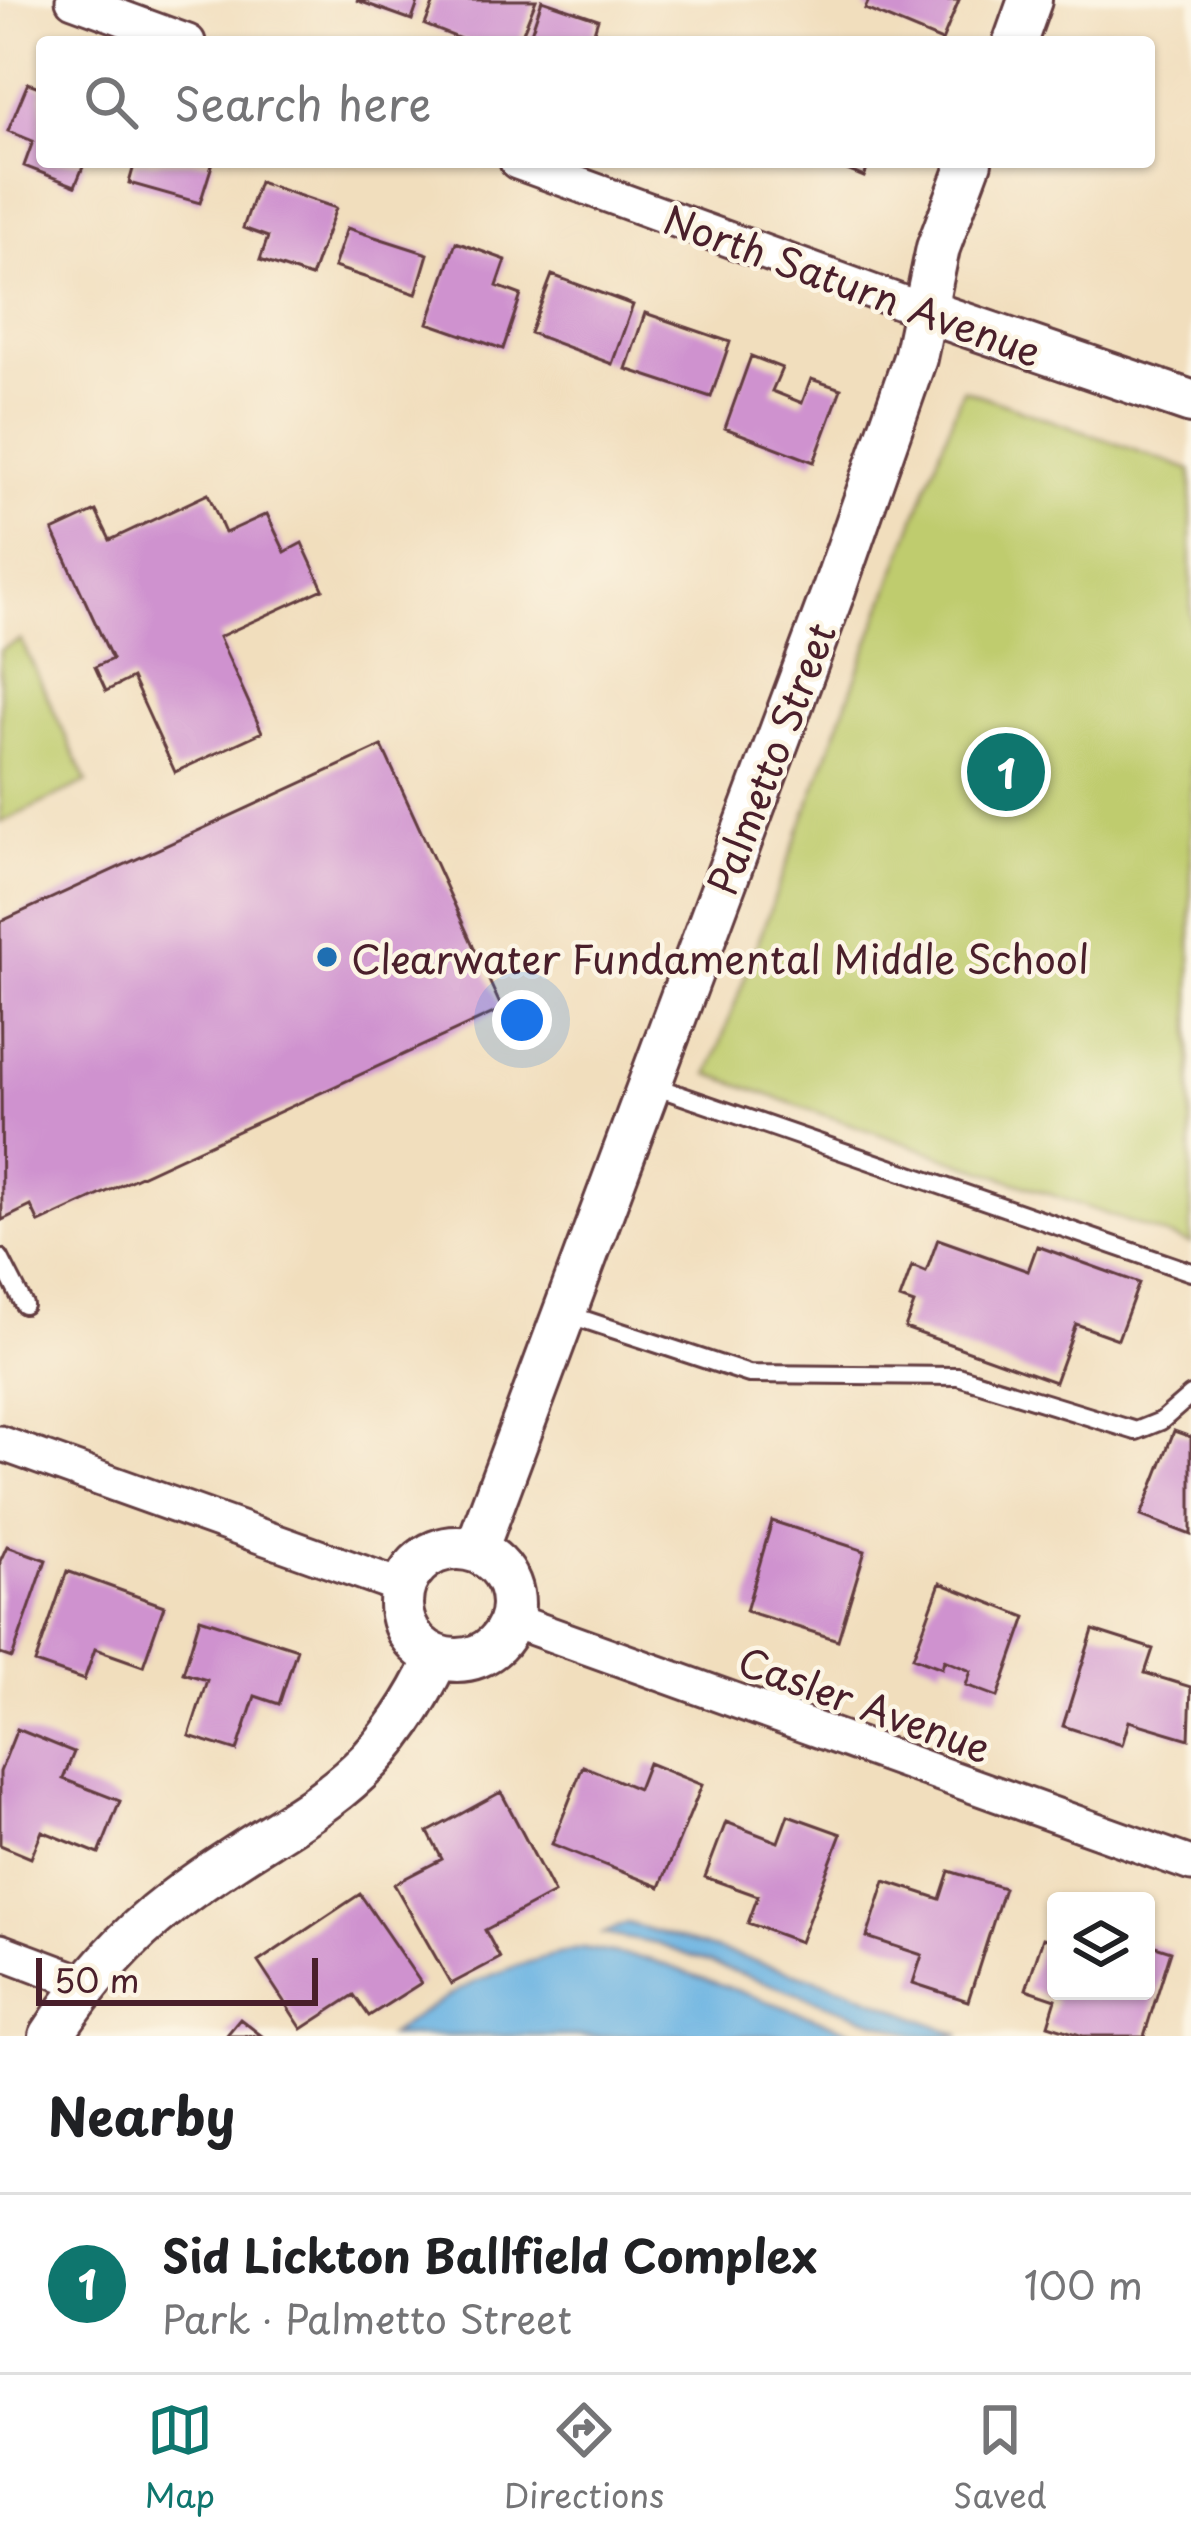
<!DOCTYPE html>
<meta charset="utf-8">
<style>
:root{--surface:#fff;--page:#f2f2f2;--text:#202124;--muted:#757577;--line:#e0e0e0;--accent:#0f766e}
body{margin:0;font-family:"Playpen Sans",sans-serif;background:var(--page);color:var(--text)}
.controls{position:absolute;right:36px;bottom:36px;display:grid;overflow:hidden;border-radius:12px;box-shadow:0 3px 9px #0004}
.controls button{width:108px;height:108px;display:grid;place-items:center;padding:0;border:0;border-bottom:3px solid var(--line);background:var(--surface);color:var(--text);font:60px sans-serif}
.scale{position:absolute;left:36px;bottom:30px;width:282px;box-sizing:border-box;padding-left:12px;border:6px solid #4a1f2b;border-top:0;font-size:33px;line-height:42px;white-space:nowrap;color:#4a1f2b;-webkit-text-stroke:9px #fcf5e5;paint-order:stroke}
.you{position:absolute;left:522px;top:1020px;width:42px;height:42px;margin:-30px;border:9px solid #fff;border-radius:50%;background:#1a73e8;box-shadow:0 0 0 18px #1a73e833}
.badge{display:grid;place-items:center;width:78px;height:78px;border-radius:50%;background:var(--accent);color:#fff;font-size:39px;font-weight:700}
.pin{position:absolute;translate:-50% -50%;border:6px solid #fff;box-shadow:0 3px 12px #0006}
.list{margin:0;padding:0;list-style:none}
h2{display:flex;justify-content:space-between;align-items:center;height:156px;margin:0;padding:0 48px;font-size:51px}
h2 small{font-size:39px;font-weight:400;color:var(--muted)}
.list li{display:grid;grid-template-columns:78px 1fr auto;gap:36px;align-items:center;box-sizing:border-box;height:180px;padding:0 48px;border-top:3px solid var(--line)}
.list b{display:block;font-size:45px;white-space:nowrap}
.list p{margin:0;font-size:39px;white-space:nowrap;color:var(--muted)}
.list em{font-size:39px;font-style:normal;color:var(--muted)}
.icon{flex:none;width:66px;height:66px;fill:none;stroke:currentColor;stroke-width:2;stroke-linecap:round;stroke-linejoin:round}
.map{position:relative;flex:none;width:1191px;height:2036px;overflow:hidden}
.search{position:absolute;background:var(--surface);box-shadow:0 3px 9px #0004;left:36px;right:36px;top:36px;height:132px;display:flex;align-items:center;gap:30px;box-sizing:border-box;padding:0 42px;border-radius:12px;color:var(--muted);font-size:45px}
.sheet{height:336px;background:var(--surface)}
nav{display:flex;justify-content:space-around;align-items:center;box-sizing:border-box;height:168px;border-top:3px solid var(--line);background:var(--surface);font-size:33px;color:var(--muted)}
nav a{display:grid;justify-items:center;gap:6px}
nav .on{color:var(--accent)}
.map>svg:first-child{display:block}
.green{fill:#bfcc6e;stroke:#84764c;stroke-width:3}
.water{fill:#6ab3e2;stroke:#5a6986;stroke-width:3}
.building{fill:#cf92cf}
.lines{fill:none;stroke-linecap:round;stroke-linejoin:round}
.service-casing{stroke:#633c41;stroke-width:22}
.minor-casing{stroke:#633c41;stroke-width:39}
.tertiary-casing{stroke:#633c41;stroke-width:48}
.service{stroke:#fff;stroke-width:16}
.minor{stroke:#fff;stroke-width:33}
.tertiary{stroke:#fff;stroke-width:42}
.poi-dot{fill:#1f6fb2;stroke:#fcf5e5;stroke-width:4.5}
.labels{text-anchor:middle;dominant-baseline:central;stroke-width:9;stroke-linejoin:round;paint-order:stroke}
.street-label{font-size:39px;fill:#4a1f2b;stroke:#fcf5e5}
.poi-label{font-size:39px;fill:#4a1f2b;stroke:#fcf5e5;text-anchor:start}
</style>
<div class="map">
<svg width="1191" height="2036" viewBox="0 0 1191 2036">
<rect width="100%" height="100%" fill="#fcf5e5"/>
<filter id="ink" filterUnits="userSpaceOnUse"><feTurbulence type="fractalNoise" baseFrequency=".00833" numOctaves="2"/><feDisplacementMap in="SourceGraphic" scale="24" xChannelSelector="R" yChannelSelector="G"/><feConvolveMatrix kernelMatrix="1 2 1 2 8 2 1 2 1" color-interpolation-filters="sRGB"/></filter>
<filter id="wash" filterUnits="userSpaceOnUse"><feTurbulence type="fractalNoise" baseFrequency=".004" numOctaves="4" result="noise"/><feDisplacementMap in="SourceGraphic" scale="48" xChannelSelector="R" yChannelSelector="G"/><feGaussianBlur stdDeviation="2.7" result="paint"/><feColorMatrix in="noise" values="0 0 0 0 0 0 0 0 0 0 0 0 0 0 0 0 0 1.4 0 .05"/><feComposite in="paint" operator="in"/></filter>
<g filter="url(#wash)">
<rect width="100%" height="100%" fill="#f1debd"/>
<!-- green -->
<path class="green" d="M 963,389 L 1191,470 L 1191,1244 L 709,1074 Z
M 21,640 L 87,782 L 0,823 L 0,650 Z"/>
<!-- water -->
<path class="water" d="M 627,1923 L 845,1988 L 961,2036 L 917,2036 L 657,1944 L 603,1934 Z
M 583,1948 L 651,1960 L 866,2036 L 389,2036 C 451,1987 506,1965 583,1948 Z"/>
<g id="blocks">
<!-- building -->
<path class="building" d="M 356,0 L 419,0 L 412,20 Z
M 435,0 L 536,0 L 519,42 L 468,42 L 425,25 Z
M 542,0 L 598,19 L 593,35 L 611,42 L 528,42 Z
M 869,0 L 959,0 L 942,41 L 865,9 Z
M 28,83 L 42,88 L 42,162 L 85,162 L 75,186 L 24,166 L 33,141 L 8,131 Z
M 135,162 L 213,162 L 200,203 L 129,183 Z
M 828,162 L 870,162 L 864,177 Z
M 259,182 L 336,208 L 311,277 L 260,260 L 268,237 L 243,228 Z
M 347,228 L 428,254 L 416,294 L 334,267 Z
M 456,242 L 506,260 L 497,286 L 521,295 L 503,349 L 428,323 Z
M 552,275 L 633,305 L 612,364 L 530,333 Z
M 645,313 L 730,342 L 711,397 L 626,369 Z
M 751,356 L 782,368 L 772,391 L 802,403 L 811,379 L 841,389 L 814,462 L 725,428 Z
M 208,494 L 225,533 L 267,514 L 285,552 L 302,543 L 323,589 L 219,637 L 262,732 L 175,772 L 132,678 L 106,691 L 95,667 L 112,659 L 53,531 L 96,511 L 110,540 Z
M 382,746 L 502,1009 L 39,1223 L 31,1206 L 2,1220 L 0,922 Z
M 938,1239 L 1028,1271 L 1037,1246 L 1139,1283 L 1118,1339 L 1076,1324 L 1055,1382 L 905,1328 L 914,1304 L 900,1299 L 912,1266 L 926,1272 Z
M 1174,1431 L 1191,1437 L 1191,1535 L 1141,1516 Z
M 772,1521 L 865,1551 L 838,1640 L 746,1611 Z
M 7,1546 L 46,1560 L 12,1658 L 0,1654 L 0,1561 Z
M 67,1571 L 164,1606 L 143,1666 L 95,1649 L 84,1680 L 35,1663 Z
M 940,1583 L 1026,1617 L 998,1697 L 966,1685 L 971,1671 L 944,1660 L 942,1668 L 913,1657 Z
M 200,1618 L 297,1649 L 279,1704 L 255,1696 L 237,1751 L 189,1736 L 207,1680 L 183,1673 Z
M 1093,1630 L 1153,1649 L 1145,1673 L 1191,1687 L 1189,1739 L 1129,1721 L 1122,1745 L 1063,1726 Z
M 17,1729 L 74,1752 L 63,1779 L 120,1801 L 99,1854 L 42,1831 L 31,1858 L 0,1845 L 0,1772 Z
M 648,1763 L 702,1785 L 660,1887 L 552,1844 L 583,1766 L 638,1789 Z
M 501,1792 L 554,1893 L 485,1930 L 500,1958 L 451,1984 L 394,1884 L 442,1859 L 428,1832 Z
M 788,1815 L 841,1834 L 800,1942 L 748,1923 L 758,1896 L 705,1877 L 726,1822 L 778,1842 Z
M 949,1871 L 1004,1888 L 968,2001 L 913,1983 L 922,1955 L 867,1937 L 885,1881 L 940,1899 Z
M 360,1894 L 421,1983 L 369,2016 L 354,1995 L 302,2029 L 258,1962 Z
M 1043,1938 L 1056,1942 L 1056,1991 L 1146,1991 L 1146,1943 L 1171,1951 L 1144,2036 L 1083,2036 L 1048,2025 L 1056,1999 L 1026,1989 Z
M 240,2019 L 262,2036 L 226,2036 Z"/>
</g>
</g>
<g filter="url(#ink)">
<use href="#blocks" fill-opacity="0" stroke="#633c41" stroke-width="3"/>
<g class="lines">
<defs>
<path id="service" d="M 648,1084 L 1191,1272
M 0,1258 L 24,1305
M 564,1313 L 749,1374 L 958,1376 L 1136,1431 L 1161,1421 L 1191,1395"/>
<path id="minor" d="M 73,0 L 188,42
M 517,162 L 925,311
M 0,1443 L 403,1587
M 511,1620 L 1191,1864
M 0,1951 L 85,1983"/>
<path id="tertiary" d="M 1015,42 L 1030,0
M 925,311 L 1191,402
M401 1604a56 56 0 1 1 112 0a56 56 0 1 1-112 0Z
M 476,1550 L 832,595 L 915,358 L 938,248 L 970,162
M 51,2036 C 85,1983 123,1939 173,1901 C 289,1811 369,1804 437,1658"/>
</defs>
<!-- service casing -->
<use href="#service" class="service-casing"/>
<!-- minor casing -->
<use href="#minor" class="minor-casing"/>
<!-- tertiary casing -->
<use href="#tertiary" class="tertiary-casing"/>
<!-- service -->
<use href="#service" class="service"/>
<!-- minor -->
<use href="#minor" class="minor"/>
<!-- tertiary -->
<use href="#tertiary" class="tertiary"/>
</g>
</g>
<!-- markers -->
<circle class="poi-dot" cx="327" cy="957" r="12"/>
<g class="labels">
<!-- street labels -->
<g class="street-label">
<text transform="translate(853 284) rotate(20)">North Saturn Avenue</text>
<text transform="translate(770 758) rotate(-69)">Palmetto Street</text>
<text transform="translate(865 1703) rotate(20)">Casler Avenue</text>
</g>
<!-- poi labels -->
<g class="poi-label">
<text x="351" y="957">Clearwater Fundamental Middle School</text>
</g>
</g>
</svg>
<div class="controls">
<button><svg class="icon" aria-label="layers" viewBox="0 0 24 24"><path d="M12 4l9 5-9 5-9-5zM3 14l9 5 9-5"/></svg></button>
</div>
<div class="scale">50 m</div>
<div class="you"></div>
<div class="pin badge" style="left:1006px;top:772px">1</div>
<div class="search"><svg class="icon" aria-label="search" viewBox="0 0 24 24"><circle cx="10" cy="10" r="6"/><path d="M15 15l6 6"/></svg>Search here</div>
</div>
<section class="sheet">
<h2>Nearby<small></small></h2>
<ul class="list">
<li><span class="badge">1</span><div><b>Sid Lickton Ballfield Complex</b><p>Park · Palmetto Street</p></div><em>100 m</em></li>
</ul>
</section>
<nav>
<a class="on"><svg class="icon" aria-label="map" viewBox="0 0 24 24"><path d="M3 6l6-2 6 2 6-2v14l-6 2-6-2-6 2zM9 4v14M15 6v14"/></svg>Map</a>
<a><svg class="icon" aria-label="directions" viewBox="0 0 24 24"><path d="M12 3l9 9-9 9-9-9zM9 14v-3h6M13 9l2 2-2 2"/></svg>Directions</a>
<a><svg class="icon" aria-label="saved" viewBox="0 0 24 24"><path d="M7 4h10v16l-5-4-5 4z"/></svg>Saved</a>
</nav>
